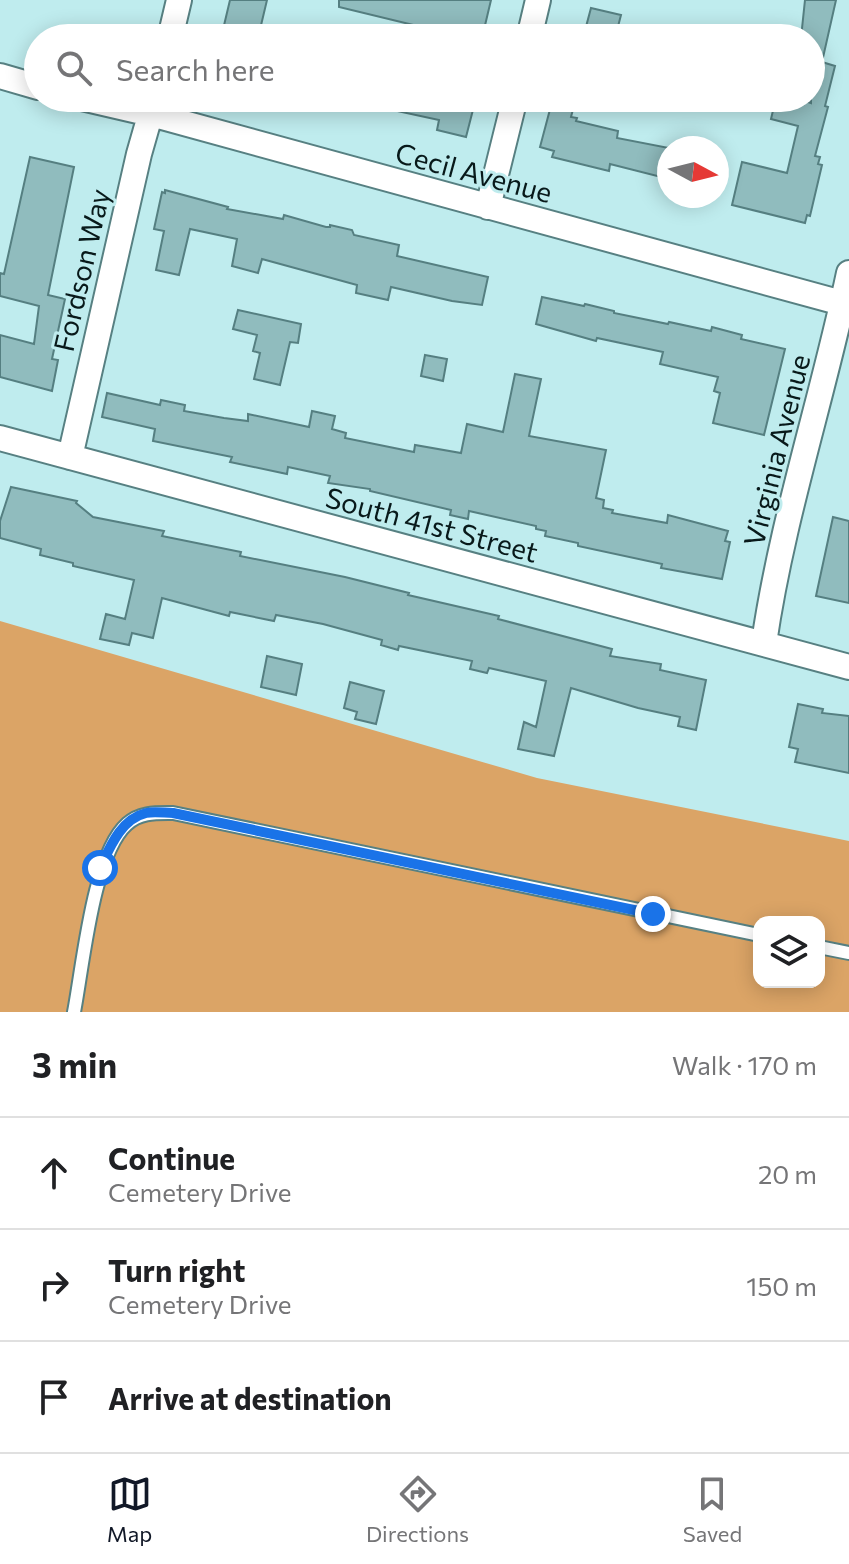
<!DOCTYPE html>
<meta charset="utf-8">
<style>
:root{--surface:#fff;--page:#f2f2f2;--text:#202124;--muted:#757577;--line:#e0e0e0;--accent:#111827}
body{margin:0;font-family:Commissioner,sans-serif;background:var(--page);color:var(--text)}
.controls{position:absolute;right:24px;bottom:24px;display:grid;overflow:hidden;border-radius:16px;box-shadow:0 4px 20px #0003}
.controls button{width:72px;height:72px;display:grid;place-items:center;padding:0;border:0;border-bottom:2px solid var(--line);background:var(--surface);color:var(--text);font:40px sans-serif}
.compass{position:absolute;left:657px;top:136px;width:72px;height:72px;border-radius:50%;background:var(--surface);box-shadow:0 4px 20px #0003;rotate:97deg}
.stop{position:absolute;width:24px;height:24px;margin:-18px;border:6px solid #1a73e8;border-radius:50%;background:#fff}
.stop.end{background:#1a73e8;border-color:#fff;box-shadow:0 2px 8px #0008}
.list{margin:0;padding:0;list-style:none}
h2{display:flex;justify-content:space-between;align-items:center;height:104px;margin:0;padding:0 32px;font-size:34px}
h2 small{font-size:26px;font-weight:400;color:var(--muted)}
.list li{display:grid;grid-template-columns:52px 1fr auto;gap:24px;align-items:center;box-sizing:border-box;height:112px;padding:0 32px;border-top:2px solid var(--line)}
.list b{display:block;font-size:30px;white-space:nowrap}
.list p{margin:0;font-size:26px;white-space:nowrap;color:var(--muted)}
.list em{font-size:26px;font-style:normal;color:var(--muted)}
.icon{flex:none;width:44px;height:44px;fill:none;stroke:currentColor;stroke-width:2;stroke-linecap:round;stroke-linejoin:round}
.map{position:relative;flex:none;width:849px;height:1012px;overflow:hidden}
.search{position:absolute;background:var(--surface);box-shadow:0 4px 20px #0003;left:24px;right:24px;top:24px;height:88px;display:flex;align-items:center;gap:20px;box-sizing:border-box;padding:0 28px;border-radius:44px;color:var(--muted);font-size:30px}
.sheet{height:440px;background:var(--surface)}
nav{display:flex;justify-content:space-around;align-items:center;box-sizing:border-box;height:112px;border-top:2px solid var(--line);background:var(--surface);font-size:22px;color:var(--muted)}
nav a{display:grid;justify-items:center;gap:4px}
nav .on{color:var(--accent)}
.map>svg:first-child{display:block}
.green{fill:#dba466;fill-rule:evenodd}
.building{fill:#90bcbe;stroke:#557f81;stroke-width:2}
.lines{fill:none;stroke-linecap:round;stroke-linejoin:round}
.lane-casing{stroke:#578082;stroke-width:16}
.street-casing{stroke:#578082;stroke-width:28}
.lane{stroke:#fff;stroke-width:12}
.street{stroke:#fff;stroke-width:24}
.route{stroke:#1a73e8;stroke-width:10}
.labels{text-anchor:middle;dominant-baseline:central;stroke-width:6;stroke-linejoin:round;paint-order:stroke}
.street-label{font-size:28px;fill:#08191a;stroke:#bfecee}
</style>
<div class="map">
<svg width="849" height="1012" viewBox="0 0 849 1012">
<rect width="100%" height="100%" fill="#bfecee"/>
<!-- green -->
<path class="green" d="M 0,621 L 537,778 L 849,841 L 849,1012 L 0,1012 ZM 759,922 L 819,922 L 819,982 L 759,982 Z"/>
<!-- building -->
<path class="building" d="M 230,0 L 267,0 L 258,38 L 221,38 Z
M 339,0 L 491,0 L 482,38 L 457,33 L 454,38 L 433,33 L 434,30 L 339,7 Z
M 805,0 L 836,0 L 822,62 L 835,66 L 825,106 L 828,107 L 815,156 L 820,157 L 818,164 L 822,165 L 810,216 L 807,215 L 805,223 L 732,205 L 742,162 L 787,173 L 798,126 L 771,119 L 776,98 L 804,104 L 805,101 L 811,103 L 811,38 L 801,38 Z
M 591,8 L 621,15 L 615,38 L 583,38 Z
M 375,98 L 476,98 L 466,137 L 437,130 L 439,120 L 374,106 Z
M 553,98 L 576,98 L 571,117 L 577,118 L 576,121 L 618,131 L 617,138 L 669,148 L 669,179 L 610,164 L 609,171 L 552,157 L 554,151 L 540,147 Z
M 30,157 L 74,167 L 48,295 L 65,299 L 52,359 L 58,360 L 52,391 L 0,377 L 0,335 L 34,344 L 39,306 L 0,296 L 0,273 L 4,274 Z
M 165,190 L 228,207 L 227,209 L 283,219 L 284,215 L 326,227 L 330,227 L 330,225 L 352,230 L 354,235 L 399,245 L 397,256 L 488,277 L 482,305 L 452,301 L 391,287 L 388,300 L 356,293 L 357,285 L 262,259 L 258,273 L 232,266 L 237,239 L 190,229 L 179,275 L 156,270 L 164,231 L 154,229 L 162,192 L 165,193 Z
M 542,297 L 584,306 L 585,304 L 614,311 L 614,313 L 668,324 L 669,322 L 711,331 L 712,327 L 742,335 L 741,339 L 785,349 L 764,435 L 713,423 L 720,393 L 714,391 L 718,377 L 660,364 L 663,352 L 597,338 L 596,341 L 536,324 Z
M 238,310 L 301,324 L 298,343 L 290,342 L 280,385 L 254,379 L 260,353 L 253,351 L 257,335 L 233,329 Z
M 425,355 L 447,359 L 443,381 L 421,376 Z
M 515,374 L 541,379 L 529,436 L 606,450 L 596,498 L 604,500 L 603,508 L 613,510 L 612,513 L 667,523 L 668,515 L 728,531 L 725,541 L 730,542 L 722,579 L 661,568 L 662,564 L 578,546 L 578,543 L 545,536 L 546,531 L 536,529 L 536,526 L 469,511 L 468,519 L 450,515 L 451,510 L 370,491 L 370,489 L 328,483 L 330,476 L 288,467 L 287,474 L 230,462 L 232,457 L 153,441 L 155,429 L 102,417 L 107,393 L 160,405 L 161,400 L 185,405 L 184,411 L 224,418 L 248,421 L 248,414 L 309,427 L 312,411 L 335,416 L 332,429 L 346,433 L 345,438 L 414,452 L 415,445 L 461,453 L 467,424 L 503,432 Z
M 11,487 L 77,501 L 76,503 L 93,517 L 164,531 L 162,536 L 241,552 L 240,556 L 345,577 L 409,593 L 408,595 L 499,616 L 498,619 L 612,649 L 610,656 L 661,664 L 660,670 L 706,680 L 696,730 L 678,726 L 680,717 L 638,708 L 571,688 L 554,756 L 518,749 L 524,722 L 536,727 L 546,681 L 489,668 L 487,673 L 470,669 L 472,661 L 399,646 L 398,650 L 381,645 L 382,640 L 323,624 L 276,615 L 274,621 L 230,612 L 229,616 L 162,598 L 153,638 L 132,633 L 129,645 L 100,639 L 106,614 L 125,619 L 134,580 L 73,566 L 73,563 L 40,555 L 41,549 L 0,538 L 0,521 Z
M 833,517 L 849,521 L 849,603 L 816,596 Z
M 267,656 L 302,664 L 296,695 L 261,687 Z
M 350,682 L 384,691 L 376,724 L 355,719 L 357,712 L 344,708 Z
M 798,704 L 823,709 L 822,713 L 849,716 L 849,773 L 795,762 L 798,749 L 789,747 Z"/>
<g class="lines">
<defs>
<path id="lane" d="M 819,947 L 849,953
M 74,1012 C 83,966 93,854 127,824 C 140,812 156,813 173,813 L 759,935"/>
<path id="street" d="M 170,38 L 179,0
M 529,38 L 538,0
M 0,76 L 38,87
M 82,98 L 151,114 L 849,305
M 488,207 L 515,98
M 0,438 L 849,667
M 70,457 L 139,154 L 155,98
M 764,643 C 782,518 823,397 849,273"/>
</defs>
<!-- lane casing -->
<use href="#lane" class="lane-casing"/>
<!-- street casing -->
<use href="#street" class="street-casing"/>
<!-- lane -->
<use href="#lane" class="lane"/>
<!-- street -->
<use href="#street" class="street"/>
</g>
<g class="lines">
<!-- route -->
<path class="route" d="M 100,868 C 110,847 121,819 146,813 C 154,811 165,813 173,813 L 653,914"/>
</g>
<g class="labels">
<!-- street labels -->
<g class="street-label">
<text transform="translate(474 172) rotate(15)">Cecil Avenue</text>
<text transform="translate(81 270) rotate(-77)">Fordson Way</text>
<text transform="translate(776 450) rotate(-76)">Virginia Avenue</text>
<text transform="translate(432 524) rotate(15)">South 41st Street</text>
</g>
</g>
</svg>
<div class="controls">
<button><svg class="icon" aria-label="layers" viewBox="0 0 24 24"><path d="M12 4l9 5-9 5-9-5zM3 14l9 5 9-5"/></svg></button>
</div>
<svg class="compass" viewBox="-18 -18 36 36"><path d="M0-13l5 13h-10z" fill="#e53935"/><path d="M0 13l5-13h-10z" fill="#757577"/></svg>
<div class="stop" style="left:100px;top:868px"></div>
<div class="stop end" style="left:653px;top:914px"></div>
<div class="search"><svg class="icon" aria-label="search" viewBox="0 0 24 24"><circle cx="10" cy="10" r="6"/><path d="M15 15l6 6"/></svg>Search here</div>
</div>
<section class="sheet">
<h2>3 min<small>Walk · 170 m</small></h2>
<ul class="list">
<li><svg class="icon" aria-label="ahead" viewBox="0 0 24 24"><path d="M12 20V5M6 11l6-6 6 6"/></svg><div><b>Continue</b><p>Cemetery Drive</p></div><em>20 m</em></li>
<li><svg class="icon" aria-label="right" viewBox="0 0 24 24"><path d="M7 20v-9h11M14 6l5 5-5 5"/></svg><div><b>Turn right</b><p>Cemetery Drive</p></div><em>150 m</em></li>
<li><svg class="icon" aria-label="arrive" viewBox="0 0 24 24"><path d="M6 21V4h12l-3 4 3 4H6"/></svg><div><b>Arrive at destination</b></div></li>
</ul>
</section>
<nav>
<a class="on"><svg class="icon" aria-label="map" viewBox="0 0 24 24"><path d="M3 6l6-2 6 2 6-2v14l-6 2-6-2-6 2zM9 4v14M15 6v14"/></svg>Map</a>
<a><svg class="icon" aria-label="directions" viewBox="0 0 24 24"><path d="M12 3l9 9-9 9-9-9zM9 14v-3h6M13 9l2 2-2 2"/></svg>Directions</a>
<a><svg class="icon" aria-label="saved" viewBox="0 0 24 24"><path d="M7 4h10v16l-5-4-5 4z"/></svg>Saved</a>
</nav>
